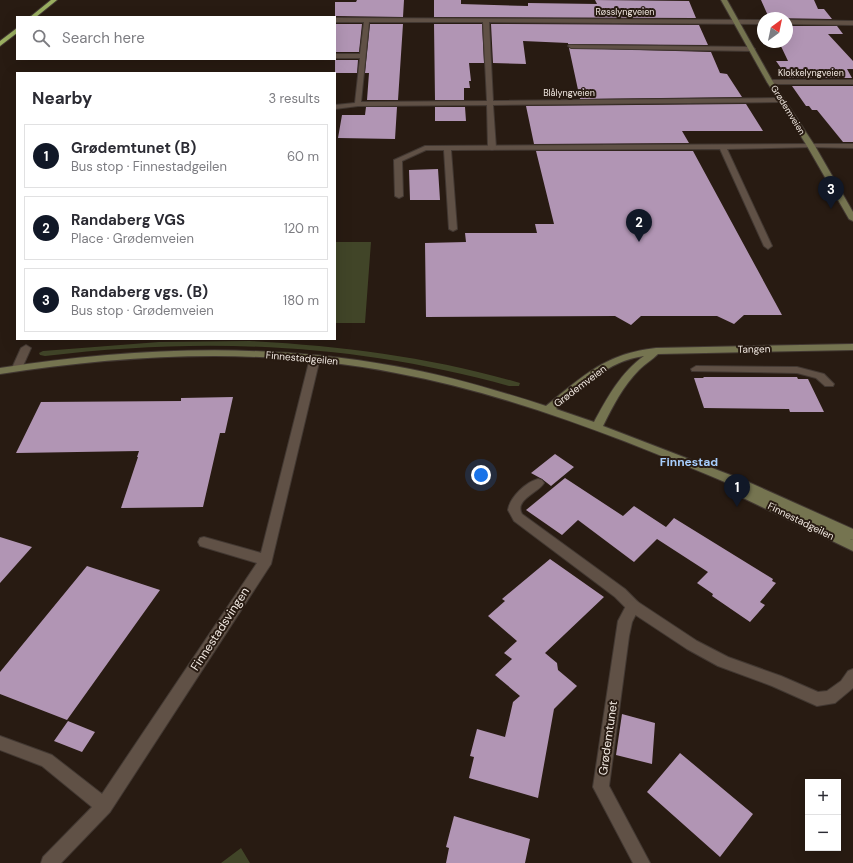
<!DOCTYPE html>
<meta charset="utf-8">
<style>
:root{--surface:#fff;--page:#f2f2f3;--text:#2b2b33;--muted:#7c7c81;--line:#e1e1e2;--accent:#111827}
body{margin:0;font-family:"DM Sans",sans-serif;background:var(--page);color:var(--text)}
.controls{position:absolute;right:12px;bottom:12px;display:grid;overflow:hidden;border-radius:0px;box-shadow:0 4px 16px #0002}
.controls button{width:36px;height:36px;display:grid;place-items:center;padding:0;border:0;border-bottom:1px solid var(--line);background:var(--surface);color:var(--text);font:20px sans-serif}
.compass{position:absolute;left:757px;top:12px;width:36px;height:36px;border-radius:50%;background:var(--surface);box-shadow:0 4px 16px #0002;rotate:33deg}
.you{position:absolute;left:481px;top:475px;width:14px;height:14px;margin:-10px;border:3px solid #fff;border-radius:50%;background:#1a73e8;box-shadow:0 0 0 6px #1a73e833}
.badge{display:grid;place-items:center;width:26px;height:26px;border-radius:50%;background:var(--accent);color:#fff;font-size:13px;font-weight:700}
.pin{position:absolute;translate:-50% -33px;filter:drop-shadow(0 1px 2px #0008)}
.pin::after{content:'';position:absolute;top:21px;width:14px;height:12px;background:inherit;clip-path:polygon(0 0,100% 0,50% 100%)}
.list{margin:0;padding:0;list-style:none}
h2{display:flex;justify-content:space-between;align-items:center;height:52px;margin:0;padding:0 16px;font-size:17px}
h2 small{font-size:13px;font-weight:400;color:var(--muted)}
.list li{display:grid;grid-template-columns:26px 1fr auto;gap:12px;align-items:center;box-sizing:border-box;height:64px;margin:0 8px 8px;padding:0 8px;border:1px solid var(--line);border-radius:0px}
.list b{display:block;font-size:15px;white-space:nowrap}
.list p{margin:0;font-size:13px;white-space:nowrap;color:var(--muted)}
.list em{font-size:13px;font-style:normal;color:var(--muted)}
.icon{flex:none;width:22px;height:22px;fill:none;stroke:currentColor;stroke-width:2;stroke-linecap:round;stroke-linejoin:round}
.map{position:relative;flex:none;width:853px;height:863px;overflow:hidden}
.search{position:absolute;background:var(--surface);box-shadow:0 4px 16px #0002;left:16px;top:16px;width:320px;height:44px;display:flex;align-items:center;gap:10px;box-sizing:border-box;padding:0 14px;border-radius:0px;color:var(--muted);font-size:15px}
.panel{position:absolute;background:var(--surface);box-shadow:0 4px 16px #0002;left:16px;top:72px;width:320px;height:268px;border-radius:0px}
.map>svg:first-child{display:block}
.green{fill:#414528}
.building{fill:#b195b4}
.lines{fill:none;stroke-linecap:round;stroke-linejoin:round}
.service-casing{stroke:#423832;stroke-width:2}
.minor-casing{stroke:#423832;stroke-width:2}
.secondary-casing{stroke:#423832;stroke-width:2}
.trunk-casing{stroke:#423832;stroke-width:2}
.service{fill:#605146;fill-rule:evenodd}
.minor{fill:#605146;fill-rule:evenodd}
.secondary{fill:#757450;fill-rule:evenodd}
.trunk{fill:#99ae60;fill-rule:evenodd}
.labels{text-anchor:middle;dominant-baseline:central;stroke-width:4;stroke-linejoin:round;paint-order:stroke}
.far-street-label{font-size:9px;fill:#f1e8e1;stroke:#281b12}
.street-label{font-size:10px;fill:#f1e8e1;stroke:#281b12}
.quarter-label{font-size:12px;font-weight:bold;fill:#a6cdfd;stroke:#281b12}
.near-street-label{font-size:12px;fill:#f1e8e1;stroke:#281b12}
</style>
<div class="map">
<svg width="853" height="863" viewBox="0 0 853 863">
<rect width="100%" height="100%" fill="#281b12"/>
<!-- green -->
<path class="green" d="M 335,242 L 371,242 L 365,323 L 335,323 Z
M 250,341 C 343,346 430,357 520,383 L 519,386 L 509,386 C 353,343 205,337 45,356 L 40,355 L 39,353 L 43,351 L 159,342 Z
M 241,848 L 250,863 L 221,863 Z"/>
<!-- building -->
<path class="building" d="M 357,0 L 404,0 L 403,17 L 335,16 L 335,2 L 356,2 Z
M 434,0 L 461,0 L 461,4 L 528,6 L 528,3 L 597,4 L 595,0 L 689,1 L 696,18 L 434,17 Z
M 761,0 L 814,0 L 818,9 L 824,9 L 832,19 L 769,18 Z
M 335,24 L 362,24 L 359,52 L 335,52 Z
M 370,24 L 403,24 L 398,100 L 367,100 L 369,73 L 365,73 Z
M 434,24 L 482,24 L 484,63 L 469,63 L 471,81 L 469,81 L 470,88 L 464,88 L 464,100 L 435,100 Z
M 491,24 L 699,25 L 708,45 L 568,44 L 568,43 L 523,41 L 526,64 L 493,63 Z
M 787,26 L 837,26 L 843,34 L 828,34 L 853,61 L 853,69 L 847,69 L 852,78 L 788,78 L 776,61 L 788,61 L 779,42 L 787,42 Z
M 569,48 L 711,52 L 720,73 L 727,74 L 742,97 L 580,99 Z
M 335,60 L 358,60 L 357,73 L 335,73 Z
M 792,86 L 853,86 L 853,142 L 843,142 L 817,110 L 812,110 L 809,106 L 806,106 Z
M 746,104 L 763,131 L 682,131 L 689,143 L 534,144 L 526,106 Z
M 366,107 L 397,107 L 395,139 L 338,138 L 342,115 L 365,115 Z
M 435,107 L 465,107 L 466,121 L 435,121 Z
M 536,151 L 693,151 L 782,315 L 744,315 L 734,324 L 717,316 L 641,316 L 631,325 L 615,316 L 426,317 L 425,243 L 466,242 L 465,233 L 537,233 L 535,224 L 554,224 Z
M 438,169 L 440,200 L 410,200 L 409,170 Z
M 703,377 L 797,377 L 798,379 L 808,379 L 824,412 L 790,412 L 789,409 L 704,408 L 694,378 L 704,378 Z
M 233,397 L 225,433 L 220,433 L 203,507 L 121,508 L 138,457 L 137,457 L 139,451 L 16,453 L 41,402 L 181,401 L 181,398 Z
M 555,454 L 574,467 L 551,486 L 542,479 L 531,473 Z
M 565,478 L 623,516 L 634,506 L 666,527 L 674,518 L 773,579 L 772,581 L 776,583 L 760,602 L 765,605 L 750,622 L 712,596 L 713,594 L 697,583 L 708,572 L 657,539 L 634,562 L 578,520 L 562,535 L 526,510 Z
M 0,537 L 32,547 L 0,583 Z
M 550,559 L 604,597 L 545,653 L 557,663 L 558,670 L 577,686 L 554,709 L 538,798 L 469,778 L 474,757 L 470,756 L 477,729 L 505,737 L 513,702 L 520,696 L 495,675 L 512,659 L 504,653 L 517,641 L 488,616 L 505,601 L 502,599 Z
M 87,566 L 160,590 L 67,720 L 0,694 L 0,672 Z
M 622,714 L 655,723 L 652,764 L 616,755 Z
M 68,721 L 95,732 L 82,752 L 54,741 Z
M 680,753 L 753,814 L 720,857 L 647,792 Z
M 454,816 L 530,839 L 525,863 L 446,863 L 449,848 L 446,847 Z"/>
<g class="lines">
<defs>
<path id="service" d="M 569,45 L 752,47 L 755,49 L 752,51 L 571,48 L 568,46 Z
M 811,144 L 815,146 L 813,147 L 727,149 L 772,246 L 768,249 L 764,246 L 720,149 L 451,150 L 457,229 L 453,231 L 449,229 L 444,150 L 426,150 L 402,161 L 403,196 L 399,198 L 395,196 L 394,160 L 425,146 Z
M 26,345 L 31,348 L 22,368 L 17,371 L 13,370 L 12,368 L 21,348 Z
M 315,355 L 320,358 L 271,564 L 110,812 L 61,863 L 41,863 L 43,857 L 92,807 L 42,766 L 0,750 L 0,736 L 52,755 L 102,794 L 257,563 L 200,546 L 198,542 L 200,538 L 204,537 L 261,553 L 310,358 Z
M 696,366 L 797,367 L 824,374 L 834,384 L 833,386 L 825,386 L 816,378 L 797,373 L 692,371 L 691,369 Z
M 538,479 L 542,480 L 544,483 C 538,493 514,500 522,514 L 625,589 L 638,602 L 697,641 L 728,657 L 781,676 L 818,692 L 827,691 L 841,681 L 848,671 L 853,669 L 853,688 L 835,703 L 817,706 L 772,686 L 718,666 L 687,649 L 628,610 L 615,597 L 514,521 L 508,510 C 510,497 526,482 538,479 Z"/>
<path id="minor" d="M 335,18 L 763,20 L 763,24 L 489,22 L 493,101 L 781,98 L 784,100 L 781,102 L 493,105 L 496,148 L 492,150 L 488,148 L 487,105 L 358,106 L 335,109 L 335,105 L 355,103 L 360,58 L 335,58 L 335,54 L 360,54 L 364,22 L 335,22 ZM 369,22 L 483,22 L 487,101 L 361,102 Z
M 787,20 L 853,21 L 853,25 L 787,24 Z
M 853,80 L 853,84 L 770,84 L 767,82 L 770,80 Z
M 811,144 L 853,144 L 853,148 L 809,147 L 807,146 Z
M 633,600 L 638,602 L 640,606 L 632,622 L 629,636 L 609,786 L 650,863 L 633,863 L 593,787 L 618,621 L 628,602 Z"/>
<path id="secondary" d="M 721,0 L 727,0 L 773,82 L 815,146 L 853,212 L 853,221 L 849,219 L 807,146 L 767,82 Z
M 853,344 L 853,350 L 658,354 C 652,360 645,364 639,370 C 623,386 613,406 603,426 L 746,481 L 853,529 L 853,540 L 850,539 L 853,540 L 853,551 L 737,495 L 735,492 L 739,488 C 628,441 514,395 396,373 C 264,347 131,354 0,374 L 0,368 C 131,348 263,342 394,366 C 446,375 496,390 546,406 C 583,376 606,353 656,348 ZM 644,356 C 621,372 607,398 594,422 L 556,409 C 582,387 608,361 644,356 Z"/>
<path id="trunk" d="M 51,0 L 57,0 L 36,17 L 30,17 Z
M 17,28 L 17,33 L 0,46 L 0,41 Z"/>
</defs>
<!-- service casing -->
<use href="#service" class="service-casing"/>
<!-- minor casing -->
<use href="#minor" class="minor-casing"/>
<!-- secondary casing -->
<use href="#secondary" class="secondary-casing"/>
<!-- trunk casing -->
<use href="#trunk" class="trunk-casing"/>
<!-- service -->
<use href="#service" class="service"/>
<!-- minor -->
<use href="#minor" class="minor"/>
<!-- secondary -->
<use href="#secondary" class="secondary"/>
<!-- trunk -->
<use href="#trunk" class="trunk"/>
</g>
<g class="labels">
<!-- far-street labels -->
<g class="far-street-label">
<text x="625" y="12">Røsslyngveien</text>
<text x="811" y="73">Klokkelyngveien</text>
<text x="569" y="93">Blålyngveien</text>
<text transform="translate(788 110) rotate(58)">Grødemveien</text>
</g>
<!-- street labels -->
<g class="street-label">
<text transform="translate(754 349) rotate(-1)">Tangen</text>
<text transform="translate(302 358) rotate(5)">Finnestadgeilen</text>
<text transform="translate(580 386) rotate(-37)">Grødemveien</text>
<text transform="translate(801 521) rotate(26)">Finnestadgeilen</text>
</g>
<!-- quarter labels -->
<g class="quarter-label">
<text x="689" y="462">Finnestad</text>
</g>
<!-- near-street labels -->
<g class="near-street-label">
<text transform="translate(220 629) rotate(-57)">Finnestadsvingen</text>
<text transform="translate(608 738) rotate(-82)">Grødemtunet</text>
</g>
</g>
</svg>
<div class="controls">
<button>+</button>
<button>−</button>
</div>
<svg class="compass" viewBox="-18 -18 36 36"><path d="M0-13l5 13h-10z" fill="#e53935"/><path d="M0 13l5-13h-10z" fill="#7c7c81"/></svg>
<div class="you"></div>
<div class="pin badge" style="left:737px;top:507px">1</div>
<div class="pin badge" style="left:639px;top:242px">2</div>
<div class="pin badge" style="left:831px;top:209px">3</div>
<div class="search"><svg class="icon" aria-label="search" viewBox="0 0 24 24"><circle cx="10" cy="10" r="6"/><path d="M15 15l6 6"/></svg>Search here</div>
<section class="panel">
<h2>Nearby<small>3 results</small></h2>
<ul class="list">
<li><span class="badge">1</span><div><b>Grødemtunet (B)</b><p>Bus stop · Finnestadgeilen</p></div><em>60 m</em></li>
<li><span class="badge">2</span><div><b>Randaberg VGS</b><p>Place · Grødemveien</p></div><em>120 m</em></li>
<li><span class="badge">3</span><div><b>Randaberg vgs. (B)</b><p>Bus stop · Grødemveien</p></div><em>180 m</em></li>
</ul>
</section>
</div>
